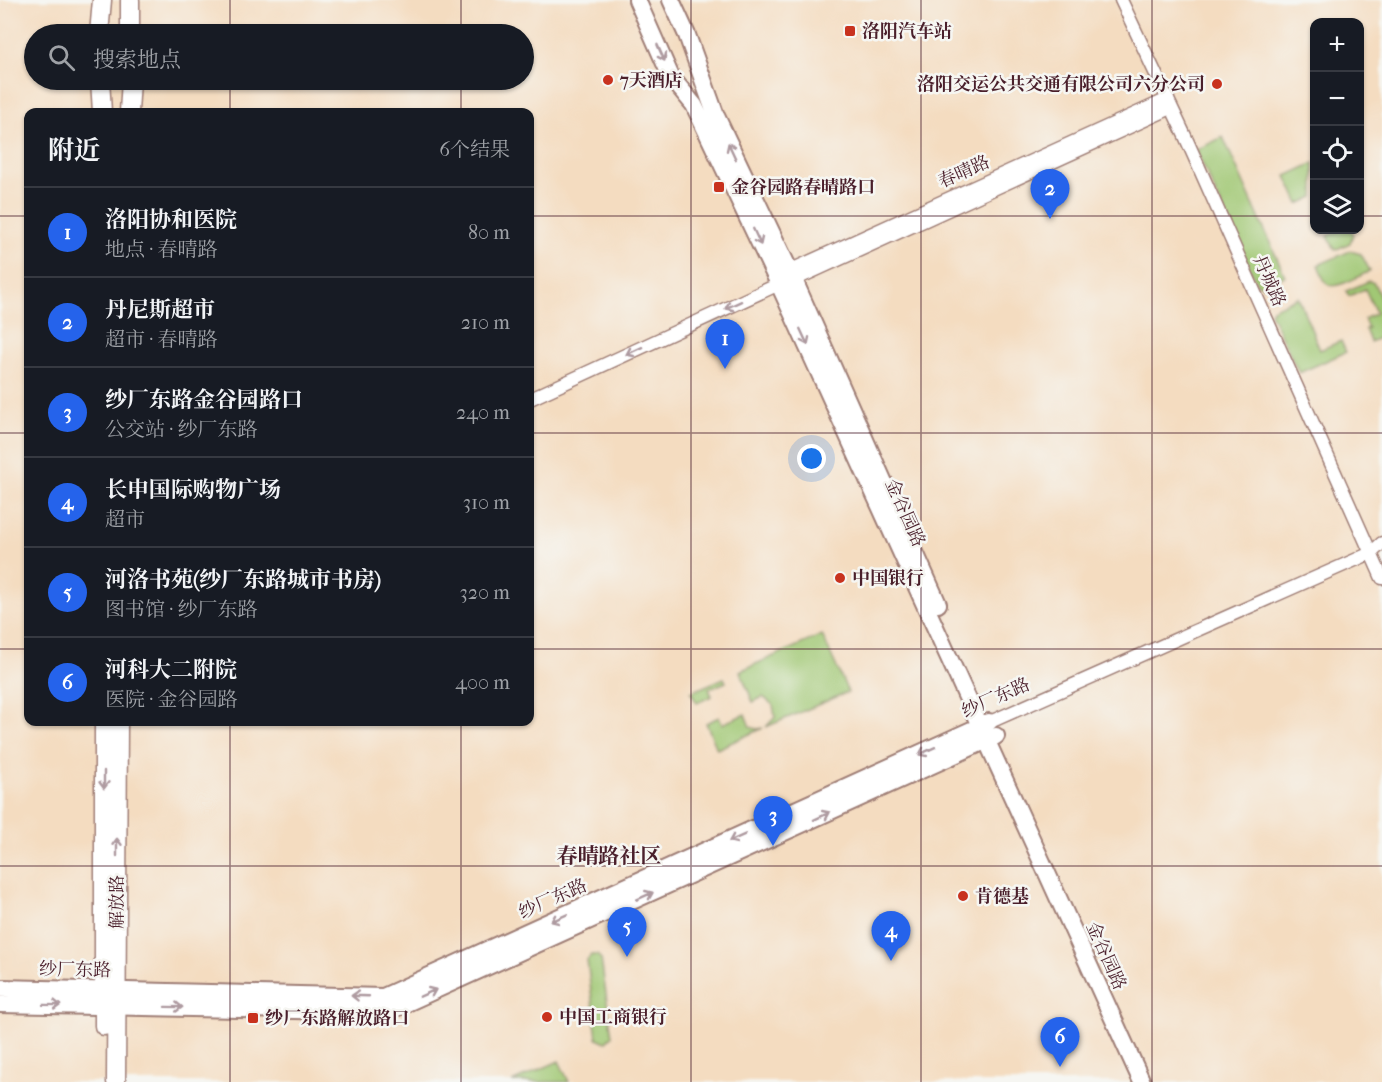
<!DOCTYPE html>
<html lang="zh">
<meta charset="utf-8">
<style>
:root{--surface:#171b24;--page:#20242c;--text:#f1f3f6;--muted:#9ea1a6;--line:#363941;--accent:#2563eb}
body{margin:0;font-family:"IM FELL French Canon","Noto Serif SC",serif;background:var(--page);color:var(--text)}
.controls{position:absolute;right:18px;top:18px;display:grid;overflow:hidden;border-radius:12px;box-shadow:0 2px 4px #0004}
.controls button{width:54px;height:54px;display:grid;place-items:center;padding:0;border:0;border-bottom:2px solid var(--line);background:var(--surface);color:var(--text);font:30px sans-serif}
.you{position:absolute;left:812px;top:459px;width:21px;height:21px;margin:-15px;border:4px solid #fff;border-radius:50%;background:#1a73e8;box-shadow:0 0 0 9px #1a73e833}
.badge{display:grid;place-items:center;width:39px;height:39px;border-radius:50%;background:var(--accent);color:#fff;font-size:20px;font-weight:700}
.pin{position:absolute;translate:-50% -50px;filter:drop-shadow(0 2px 3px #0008)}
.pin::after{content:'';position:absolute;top:32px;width:21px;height:18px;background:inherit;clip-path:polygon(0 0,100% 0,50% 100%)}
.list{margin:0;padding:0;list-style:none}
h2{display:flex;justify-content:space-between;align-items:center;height:78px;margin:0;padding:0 24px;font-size:26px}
h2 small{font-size:20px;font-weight:400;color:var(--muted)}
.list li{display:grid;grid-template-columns:39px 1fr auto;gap:18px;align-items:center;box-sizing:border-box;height:90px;padding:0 24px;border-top:2px solid var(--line)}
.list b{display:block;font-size:22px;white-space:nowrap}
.list p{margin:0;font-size:20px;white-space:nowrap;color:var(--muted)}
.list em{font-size:20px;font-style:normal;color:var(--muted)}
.icon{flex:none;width:33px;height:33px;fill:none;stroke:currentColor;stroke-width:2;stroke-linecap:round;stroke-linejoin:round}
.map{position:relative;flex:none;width:1382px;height:1082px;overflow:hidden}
.search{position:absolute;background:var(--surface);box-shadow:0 2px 4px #0004;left:24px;top:24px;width:510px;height:66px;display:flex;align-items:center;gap:15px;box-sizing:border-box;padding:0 21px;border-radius:33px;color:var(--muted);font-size:22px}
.panel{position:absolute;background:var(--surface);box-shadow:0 2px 4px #0004;left:24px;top:108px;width:510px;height:618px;border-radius:12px}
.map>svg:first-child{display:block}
.green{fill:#a1c874;stroke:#767450;stroke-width:1.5}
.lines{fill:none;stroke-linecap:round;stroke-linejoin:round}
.minor-casing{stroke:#9f7e76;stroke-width:15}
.secondary-casing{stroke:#9f7e76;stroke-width:20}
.primary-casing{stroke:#9f7e76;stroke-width:21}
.minor{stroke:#fff;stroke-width:12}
.secondary{stroke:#fff;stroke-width:16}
.primary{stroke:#fff;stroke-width:18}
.oneway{stroke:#ae9aa0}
.grid{fill:none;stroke:#4a1f2b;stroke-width:1.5;stroke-opacity:0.55}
.poi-dot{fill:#c8321e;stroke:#f6f6f2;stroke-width:2}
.labels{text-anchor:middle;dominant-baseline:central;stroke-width:5;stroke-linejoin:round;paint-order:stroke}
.poi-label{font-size:18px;font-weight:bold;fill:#4a1f2b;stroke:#f6f6f2;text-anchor:start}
.street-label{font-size:18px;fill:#4a1f2b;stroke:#f6f6f2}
.quarter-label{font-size:21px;font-weight:bold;fill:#4a1f2b;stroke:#f6f6f2}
</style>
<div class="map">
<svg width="1382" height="1082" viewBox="0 0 1382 1082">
<rect width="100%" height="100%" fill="#f6f6f2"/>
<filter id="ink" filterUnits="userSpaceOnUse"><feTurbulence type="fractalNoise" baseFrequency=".0167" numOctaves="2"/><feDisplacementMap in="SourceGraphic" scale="12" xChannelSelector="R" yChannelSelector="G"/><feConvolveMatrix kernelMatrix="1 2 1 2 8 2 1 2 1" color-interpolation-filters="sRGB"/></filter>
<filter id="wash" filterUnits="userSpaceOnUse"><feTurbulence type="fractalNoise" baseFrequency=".008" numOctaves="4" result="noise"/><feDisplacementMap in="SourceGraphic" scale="24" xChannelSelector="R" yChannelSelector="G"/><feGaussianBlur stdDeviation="1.35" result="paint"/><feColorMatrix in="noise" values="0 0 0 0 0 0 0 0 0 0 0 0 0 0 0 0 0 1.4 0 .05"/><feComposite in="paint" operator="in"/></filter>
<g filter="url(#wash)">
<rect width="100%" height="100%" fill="#f4dcc0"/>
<!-- green -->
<path class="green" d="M 1223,137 L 1285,276 L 1263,286 L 1257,284 L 1196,150 Z
M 1314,163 L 1314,197 L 1299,204 L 1286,176 Z
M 1338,230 L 1351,230 L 1353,234 L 1350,243 L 1335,250 L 1328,236 L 1338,231 Z
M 1350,251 L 1361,254 L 1370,271 C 1361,275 1335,291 1327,284 C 1323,280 1321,271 1318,265 Z
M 1369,281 L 1374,283 L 1382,301 L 1382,337 L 1370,342 L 1365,329 L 1368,328 L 1364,319 L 1376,313 L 1365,289 L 1349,296 L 1346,291 Z
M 1298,297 L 1320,350 L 1341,341 L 1346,352 L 1299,373 L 1270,313 L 1272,309 Z
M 822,635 L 848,692 L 766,727 L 775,717 L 773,705 L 763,697 L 753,702 L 740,671 Z
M 724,678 L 726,682 L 709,689 L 712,696 L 697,703 L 691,692 Z
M 745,714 L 750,727 L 757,729 L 763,728 L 717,749 L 706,723 L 719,717 L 722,724 Z
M 591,955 L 597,955 L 601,959 L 612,1036 L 606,1042 L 597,1038 L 587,960 Z
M 559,1061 L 569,1082 L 512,1082 Z"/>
</g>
<g filter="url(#ink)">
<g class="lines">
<defs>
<path id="minor" d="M 1121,0 L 1185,136 L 1382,578
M 785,276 L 789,271 L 1168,99
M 530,399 L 779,284 L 794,280 L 1171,108
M 990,722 L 1371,553 L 1382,543"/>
<path id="secondary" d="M 637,0 L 671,77 L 694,105 L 779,284 L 1142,1082
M 671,0 L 687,35 L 716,116 L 794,280 L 938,604
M 0,988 L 383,997 L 989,722
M 0,1004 L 387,1012 L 996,736"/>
<path id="primary" d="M 130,0 L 130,34
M 99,34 L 102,0
M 100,80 L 102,112
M 129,112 L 131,80
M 104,1026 L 104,722
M 116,1082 L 118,722"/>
</defs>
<!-- minor casing -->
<use href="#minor" class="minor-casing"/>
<!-- secondary casing -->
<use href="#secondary" class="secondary-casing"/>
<!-- primary casing -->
<use href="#primary" class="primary-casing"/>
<!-- minor -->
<use href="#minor" class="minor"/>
<!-- secondary -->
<use href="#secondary" class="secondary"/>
<!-- primary -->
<use href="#primary" class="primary"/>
</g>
<!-- one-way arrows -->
<defs><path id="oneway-shaft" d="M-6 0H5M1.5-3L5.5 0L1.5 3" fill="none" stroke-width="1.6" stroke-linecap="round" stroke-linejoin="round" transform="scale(1.5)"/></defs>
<g class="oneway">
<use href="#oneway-shaft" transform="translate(661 53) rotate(66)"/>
<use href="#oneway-shaft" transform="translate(732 151) rotate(-115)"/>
<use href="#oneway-shaft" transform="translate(757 237) rotate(65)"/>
<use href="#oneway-shaft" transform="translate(733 305) rotate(155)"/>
<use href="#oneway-shaft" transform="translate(804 337) rotate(65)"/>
<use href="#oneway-shaft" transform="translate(634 351) rotate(155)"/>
<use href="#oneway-shaft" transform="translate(927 751) rotate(155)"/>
<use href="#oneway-shaft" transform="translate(104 780) rotate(90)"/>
<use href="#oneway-shaft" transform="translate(822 816) rotate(-25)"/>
<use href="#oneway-shaft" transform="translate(737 838) rotate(156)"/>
<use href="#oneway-shaft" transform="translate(117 847) rotate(-90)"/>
<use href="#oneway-shaft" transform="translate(645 896) rotate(-24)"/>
<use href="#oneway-shaft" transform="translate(559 918) rotate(156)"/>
<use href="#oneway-shaft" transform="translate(428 993) rotate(-24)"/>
<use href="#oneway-shaft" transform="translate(360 996) rotate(-178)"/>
<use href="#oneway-shaft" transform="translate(52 1005) rotate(1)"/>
<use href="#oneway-shaft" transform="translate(174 1007) rotate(1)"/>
</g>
</g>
<!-- grid -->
<path class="grid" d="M 230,0 L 230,34M 461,0 L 461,34M 691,0 L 691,1082M 921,0 L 921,1082M 1152,0 L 1152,1082M 230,80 L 230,112M 461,80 L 461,112M 0,216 L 28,216M 530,216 L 1314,216M 1360,216 L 1382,216M 0,433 L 28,433M 530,433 L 1382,433M 0,649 L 28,649M 530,649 L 1382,649M 230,722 L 230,1082M 461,722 L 461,1082M 0,866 L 1382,866"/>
<!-- markers -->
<g class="poi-dot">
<rect x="844" y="25" width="12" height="12" rx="3"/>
<circle cx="608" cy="80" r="6"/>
<circle cx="1217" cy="84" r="6"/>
<rect x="713" y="181" width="12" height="12" rx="3"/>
<circle cx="840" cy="578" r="6"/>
<circle cx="963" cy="896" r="6"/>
<circle cx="547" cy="1017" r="6"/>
<rect x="247" y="1012" width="12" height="12" rx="3"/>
</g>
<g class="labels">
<!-- poi labels -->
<g class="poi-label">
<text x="862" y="31">洛阳汽车站</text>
<text x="620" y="80">7天酒店</text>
<text x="1205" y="84" text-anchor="end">洛阳交运公共交通有限公司六分公司</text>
<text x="731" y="187">金谷园路春晴路口</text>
<text x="852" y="578">中国银行</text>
<text x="975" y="896">肯德基</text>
<text x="559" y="1017">中国工商银行</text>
<text x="265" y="1018">纱厂东路解放路口</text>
</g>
<!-- street labels -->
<g class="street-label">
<text transform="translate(964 172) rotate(-24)">春晴路</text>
<text transform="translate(1269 281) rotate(66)">丹城路</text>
<text transform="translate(905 513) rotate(66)">金谷园路</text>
<text transform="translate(996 698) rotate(-24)">纱厂东路</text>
<text transform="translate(553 899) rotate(-24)">纱厂东路</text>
<text transform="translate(117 902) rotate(-90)">解放路</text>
<text transform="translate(1106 956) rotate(66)">金谷园路</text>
<text transform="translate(75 970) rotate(1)">纱厂东路</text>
</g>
<!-- quarter labels -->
<g class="quarter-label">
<text x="609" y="856">春晴路社区</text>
</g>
</g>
</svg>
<div class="controls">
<button>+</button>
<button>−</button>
<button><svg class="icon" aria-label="locate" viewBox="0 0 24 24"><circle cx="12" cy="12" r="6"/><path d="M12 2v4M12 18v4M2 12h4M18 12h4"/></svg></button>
<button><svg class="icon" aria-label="layers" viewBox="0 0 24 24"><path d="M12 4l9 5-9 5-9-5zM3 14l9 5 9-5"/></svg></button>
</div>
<div class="you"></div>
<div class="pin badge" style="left:725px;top:369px">1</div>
<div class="pin badge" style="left:1050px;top:219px">2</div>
<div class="pin badge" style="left:773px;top:846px">3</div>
<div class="pin badge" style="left:891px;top:961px">4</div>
<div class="pin badge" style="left:627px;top:957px">5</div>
<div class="pin badge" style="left:1060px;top:1067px">6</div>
<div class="search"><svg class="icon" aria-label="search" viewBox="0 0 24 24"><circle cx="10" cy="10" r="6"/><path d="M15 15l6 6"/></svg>搜索地点</div>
<section class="panel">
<h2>附近<small>6个结果</small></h2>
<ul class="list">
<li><span class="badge">1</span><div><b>洛阳协和医院</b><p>地点 · 春晴路</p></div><em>80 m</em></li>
<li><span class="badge">2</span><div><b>丹尼斯超市</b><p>超市 · 春晴路</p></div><em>210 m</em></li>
<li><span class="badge">3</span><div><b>纱厂东路金谷园路口</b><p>公交站 · 纱厂东路</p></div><em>240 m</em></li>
<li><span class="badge">4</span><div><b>长申国际购物广场</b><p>超市</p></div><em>310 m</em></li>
<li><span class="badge">5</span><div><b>河洛书苑(纱厂东路城市书房)</b><p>图书馆 · 纱厂东路</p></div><em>320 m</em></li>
<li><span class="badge">6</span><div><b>河科大二附院</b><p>医院 · 金谷园路</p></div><em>400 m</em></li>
</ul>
</section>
</div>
